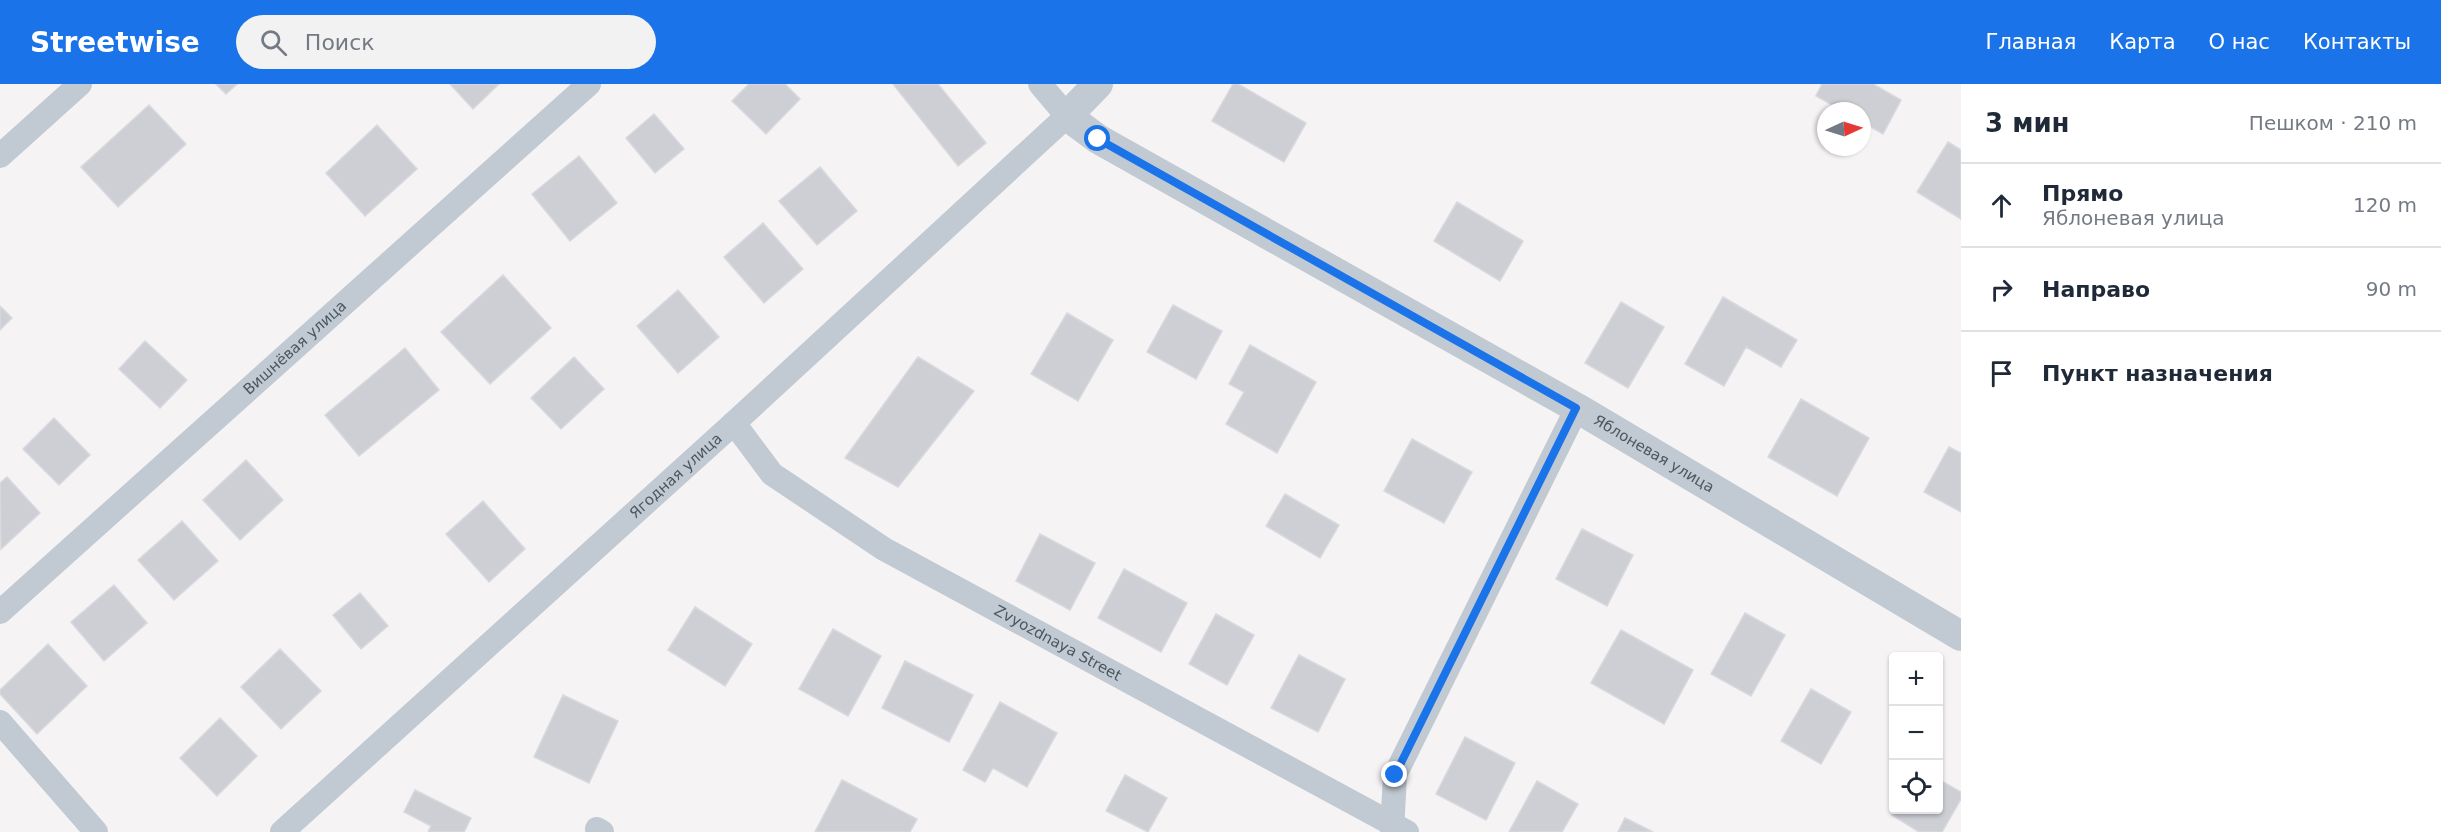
<!DOCTYPE html>
<html lang="ru">
<meta charset="utf-8">
<style>
:root{--surface:#fff;--page:#f2f2f3;--text:#1f2937;--muted:#747a83;--line:#e0e1e3;--accent:#1a73e8}
body{margin:0;font-family:"DejaVu Sans",sans-serif;background:var(--page);color:var(--text)}
.controls{position:absolute;right:18px;bottom:18px;display:grid;overflow:hidden;border-radius:6px;box-shadow:0 2px 4px #0004}
.controls button{width:54px;height:54px;display:grid;place-items:center;padding:0;border:0;border-bottom:2px solid var(--line);background:var(--surface);color:var(--text);font:30px sans-serif}
.compass{position:absolute;left:1817px;top:18px;width:54px;height:54px;border-radius:50%;background:var(--surface);box-shadow:0 2px 4px #0004;rotate:86deg}
.stop{position:absolute;width:18px;height:18px;margin:-14px;border:4px solid #1a73e8;border-radius:50%;background:#fff}
.stop.end{background:#1a73e8;border-color:#fff;box-shadow:0 2px 6px #0008}
.list{margin:0;padding:0;list-style:none}
h2{display:flex;justify-content:space-between;align-items:center;height:78px;margin:0;padding:0 24px;font-size:26px}
h2 small{font-size:20px;font-weight:400;color:var(--muted)}
.list li{display:grid;grid-template-columns:39px 1fr auto;gap:18px;align-items:center;box-sizing:border-box;height:84px;padding:0 24px;border-top:2px solid var(--line)}
.list b{display:block;font-size:22px;white-space:nowrap}
.list p{margin:0;font-size:20px;white-space:nowrap;color:var(--muted)}
.list em{font-size:20px;font-style:normal;color:var(--muted)}
.icon{flex:none;width:33px;height:33px;fill:none;stroke:currentColor;stroke-width:2;stroke-linecap:round;stroke-linejoin:round}
.map{position:relative;flex:none;width:1961px;height:748px;overflow:hidden}
header{display:flex;align-items:center;gap:36px;box-sizing:border-box;height:84px;padding:0 30px;background:var(--accent);color:#fff}
header strong{font-size:28px}
nav{display:flex;gap:33px;margin-inline-start:auto;font-size:21px}
.search{width:420px;height:54px;background:var(--page);display:flex;align-items:center;gap:15px;box-sizing:border-box;padding:0 21px;border-radius:33px;color:var(--muted);font-size:22px}
main{display:flex}
aside{flex:1;background:var(--surface)}
.map>svg:first-child{display:block}
.building{fill:#cdcfd5;stroke:#d7d9de;stroke-width:1.5}
.lines{fill:none;stroke-linecap:round;stroke-linejoin:round}
.minor{stroke:#c1cad2;stroke-width:24}
.tertiary{stroke:#c1cad2;stroke-width:30}
.route{stroke:#1a73e8;stroke-width:8}
.labels{text-anchor:middle;dominant-baseline:central;stroke-width:6;stroke-linejoin:round;paint-order:stroke}
.street-label{font-size:15px;fill:#4a5661;stroke:#fff}
</style>
<header>
<strong>Streetwise</strong>
<div class="search"><svg class="icon" aria-label="search" viewBox="0 0 24 24"><circle cx="10" cy="10" r="6"/><path d="M15 15l6 6"/></svg>Поиск</div>
<nav><a>Главная</a><a>Карта</a><a>О нас</a><a>Контакты</a></nav>
</header>
<main>
<div class="map">
<svg width="1961" height="748" viewBox="0 0 1961 748">
<rect width="100%" height="100%" fill="#f5f3f3"/>
<!-- building -->
<path class="building" d="M 216,0 L 237,0 L 226,10 Z
M 450,0 L 499,0 L 473,25 Z
M 749,0 L 785,0 L 800,15 L 766,50 L 732,17 Z
M 893,0 L 938,0 L 986,59 L 958,82 Z
M 1233,0 L 1238,0 L 1306,39 L 1284,78 L 1212,37 Z
M 1822,0 L 1873,0 L 1901,16 L 1883,50 L 1862,38 L 1862,27 L 1843,27 L 1816,12 Z
M 149,21 L 186,60 L 118,123 L 81,83 Z
M 654,30 L 684,65 L 655,89 L 626,54 Z
M 377,41 L 417,85 L 365,132 L 326,89 Z
M 1948,58 L 1961,66 L 1961,135 L 1917,108 Z
M 579,72 L 617,119 L 570,157 L 532,110 Z
M 820,83 L 857,127 L 817,161 L 779,117 Z
M 1457,118 L 1523,157 L 1500,197 L 1434,157 Z
M 763,139 L 803,185 L 764,219 L 724,173 Z
M 503,191 L 551,244 L 490,300 L 441,248 Z
M 678,206 L 719,253 L 678,289 L 637,242 Z
M 1723,213 L 1797,256 L 1781,283 L 1746,263 L 1724,302 L 1685,280 Z
M 1621,218 L 1664,243 L 1628,304 L 1585,279 Z
M 1173,221 L 1222,247 L 1196,295 L 1147,268 Z
M 0,222 L 12,234 L 0,246 Z
M 1067,229 L 1113,256 L 1078,317 L 1031,290 Z
M 145,257 L 187,296 L 160,324 L 119,285 Z
M 1250,261 L 1316,298 L 1277,369 L 1226,340 L 1244,308 L 1229,300 Z
M 405,264 L 439,306 L 359,372 L 325,331 Z
M 574,273 L 604,305 L 561,345 L 531,314 Z
M 918,273 L 974,307 L 898,403 L 845,374 Z
M 1801,315 L 1869,354 L 1837,412 L 1768,373 Z
M 54,334 L 90,371 L 59,401 L 23,365 Z
M 1412,355 L 1472,388 L 1444,439 L 1384,407 Z
M 1949,363 L 1961,369 L 1961,428 L 1924,408 Z
M 246,376 L 283,416 L 240,456 L 203,416 Z
M 7,393 L 40,429 L 1,465 L 0,399 Z
M 1285,410 L 1339,441 L 1320,474 L 1266,442 Z
M 483,417 L 525,465 L 489,498 L 446,450 Z
M 182,437 L 218,477 L 174,516 L 138,476 Z
M 1582,445 L 1633,471 L 1607,522 L 1556,495 Z
M 1040,450 L 1095,479 L 1070,526 L 1016,497 Z
M 1124,485 L 1187,519 L 1161,568 L 1098,534 Z
M 114,501 L 147,539 L 104,577 L 71,538 Z
M 360,509 L 388,542 L 361,565 L 333,531 Z
M 695,523 L 752,560 L 725,602 L 668,566 Z
M 1745,529 L 1785,551 L 1751,612 L 1711,590 Z
M 1216,530 L 1254,551 L 1227,601 L 1189,580 Z
M 833,545 L 881,572 L 848,632 L 799,605 Z
M 1621,546 L 1693,586 L 1664,640 L 1591,599 Z
M 48,560 L 87,602 L 37,650 L 0,610 L 0,606 Z
M 280,565 L 321,607 L 281,645 L 241,603 Z
M 1299,571 L 1345,595 L 1318,648 L 1271,624 Z
M 905,577 L 973,611 L 949,658 L 882,624 Z
M 1811,605 L 1851,628 L 1821,680 L 1781,657 Z
M 563,611 L 618,637 L 589,699 L 534,673 Z
M 1000,618 L 1057,649 L 1027,703 L 993,684 L 985,698 L 963,686 Z
M 220,634 L 257,672 L 217,712 L 180,674 Z
M 1465,653 L 1515,679 L 1486,736 L 1436,710 Z
M 1125,691 L 1167,714 L 1148,748 L 1106,727 Z
M 1938,695 L 1961,708 L 1961,715 L 1942,748 L 1919,748 L 1892,731 L 1895,726 L 1938,726 Z
M 842,696 L 917,735 L 910,748 L 815,748 Z
M 1537,697 L 1578,720 L 1562,748 L 1509,748 Z
M 415,706 L 471,734 L 464,748 L 428,748 L 431,742 L 404,728 Z
M 1625,734 L 1653,748 L 1618,748 Z"/>
<g class="lines">
<!-- minor -->
<g class="minor">
<path d="M 0,72 L 80,0"/>
<path id="s1" d="M 734,339 L 772,390 L 884,465 L 1407,748"/>
<path id="s2" d="M 0,528 L 589,0"/>
<path d="M 0,638 L 96,748"/>
<path d="M 597,745 L 602,748"/>
<path id="s3" d="M 282,748 L 734,339 L 1067,32 L 1040,0"/>
<path d="M 1392,748 L 1395,691 L 1577,324"/>
</g>
<!-- tertiary -->
<path class="tertiary" id="s4" d="M 1098,0 L 1067,32 L 1098,55 L 1577,324 L 1961,552"/>
</g>
<g class="lines">
<!-- route -->
<path class="route" d="M 1098,55 L 1576,324 L 1395,691"/>
</g>
<g class="labels">
<!-- street labels -->
<g class="street-label">
<text stroke="none"><textPath href="#s2" startOffset="396">Вишнёвая улица</textPath></text>
<text stroke="none"><textPath href="#s4" startOffset="722">Яблоневая улица</textPath></text>
<text stroke="none"><textPath href="#s3" startOffset="531">Ягодная улица</textPath></text>
<text stroke="none"><textPath href="#s1" startOffset="396">Zvyozdnaya Street</textPath></text>
</g>
</g>
</svg>
<div class="controls">
<button>+</button>
<button>−</button>
<button><svg class="icon" aria-label="locate" viewBox="0 0 24 24"><circle cx="12" cy="12" r="6"/><path d="M12 2v4M12 18v4M2 12h4M18 12h4"/></svg></button>
</div>
<svg class="compass" viewBox="-18 -18 36 36"><path d="M0-13l5 13h-10z" fill="#e53935"/><path d="M0 13l5-13h-10z" fill="#747a83"/></svg>
<div class="stop" style="left:1098px;top:55px"></div>
<div class="stop end" style="left:1395px;top:691px"></div>
</div>
<aside>
<h2>3 мин<small>Пешком · 210 m</small></h2>
<ul class="list">
<li><svg class="icon" aria-label="ahead" viewBox="0 0 24 24"><path d="M12 20V5M6 11l6-6 6 6"/></svg><div><b>Прямо</b><p>Яблоневая улица</p></div><em>120 m</em></li>
<li><svg class="icon" aria-label="right" viewBox="0 0 24 24"><path d="M7 20v-9h11M14 6l5 5-5 5"/></svg><div><b>Направо</b></div><em>90 m</em></li>
<li><svg class="icon" aria-label="arrive" viewBox="0 0 24 24"><path d="M6 21V4h12l-3 4 3 4H6"/></svg><div><b>Пункт назначения</b></div></li>
</ul>
</aside>
</main>
